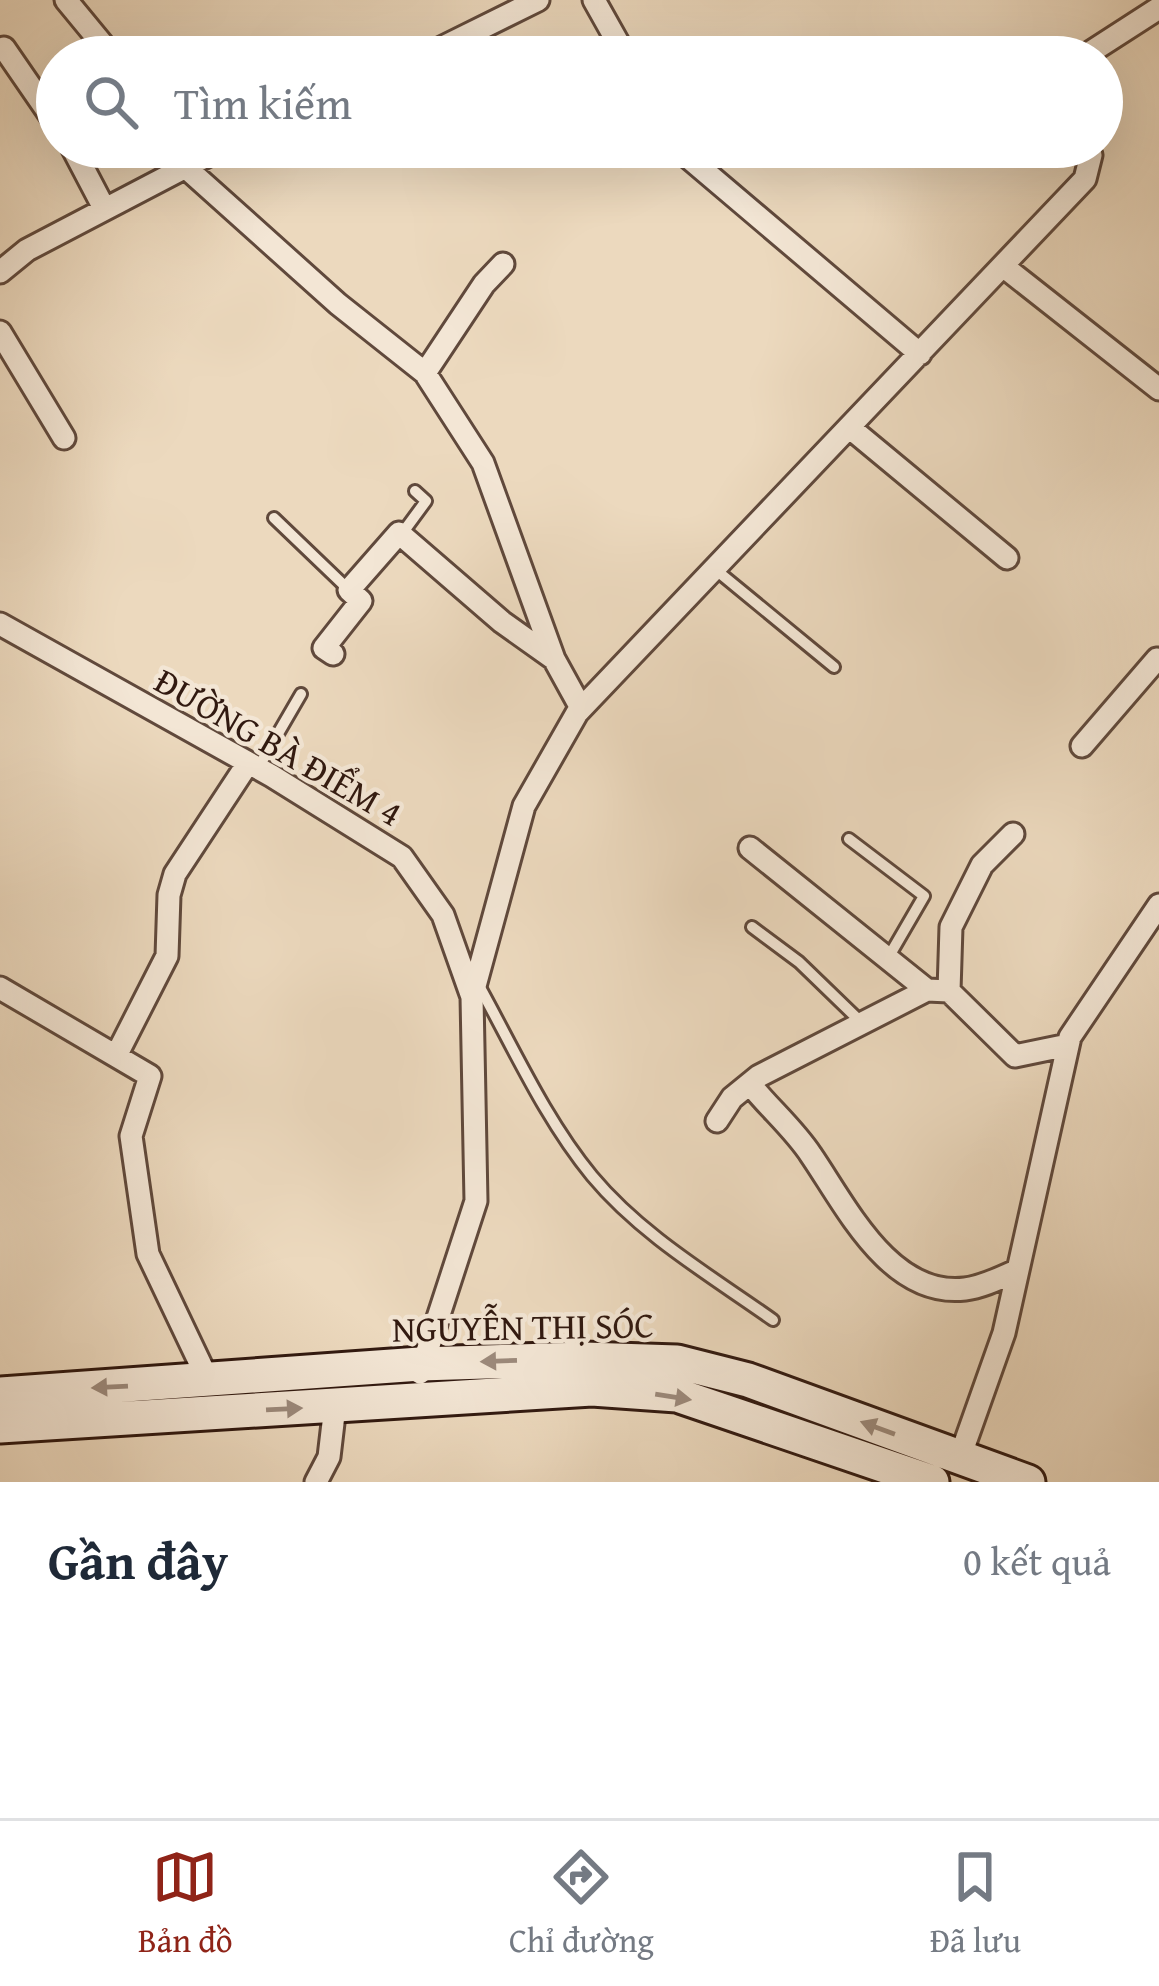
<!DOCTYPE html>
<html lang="vi">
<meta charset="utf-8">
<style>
:root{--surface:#fff;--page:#f6f6f7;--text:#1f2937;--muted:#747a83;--line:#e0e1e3;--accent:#8f2418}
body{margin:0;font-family:"Gentium Book Plus",serif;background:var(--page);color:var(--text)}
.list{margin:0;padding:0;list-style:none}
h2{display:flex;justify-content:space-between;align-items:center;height:156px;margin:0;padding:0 48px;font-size:51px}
h2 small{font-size:39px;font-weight:400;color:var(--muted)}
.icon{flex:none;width:66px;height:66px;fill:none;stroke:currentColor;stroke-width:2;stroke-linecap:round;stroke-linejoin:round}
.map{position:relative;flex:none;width:1159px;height:1482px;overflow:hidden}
.search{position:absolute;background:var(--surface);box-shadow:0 12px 48px #0002;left:36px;right:36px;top:36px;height:132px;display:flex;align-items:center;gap:30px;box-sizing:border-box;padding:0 42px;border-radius:66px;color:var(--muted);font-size:45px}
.sheet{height:336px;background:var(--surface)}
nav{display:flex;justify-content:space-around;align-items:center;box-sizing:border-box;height:168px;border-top:3px solid var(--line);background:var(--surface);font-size:33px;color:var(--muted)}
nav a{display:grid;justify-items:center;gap:6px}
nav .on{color:var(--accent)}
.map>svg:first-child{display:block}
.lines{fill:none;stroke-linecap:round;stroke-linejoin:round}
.service-casing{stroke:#60493c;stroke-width:16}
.minor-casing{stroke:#60493c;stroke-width:27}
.secondary-casing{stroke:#311910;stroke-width:39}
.service{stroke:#f3e6d5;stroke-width:10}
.minor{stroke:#f3e6d5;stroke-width:21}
.secondary{stroke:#f3e6d5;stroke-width:33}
.oneway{fill:#9c8a7c}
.labels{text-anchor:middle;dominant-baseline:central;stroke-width:9;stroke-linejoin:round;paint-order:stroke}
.street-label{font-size:36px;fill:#311910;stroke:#f3e6d5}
</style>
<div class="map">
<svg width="1159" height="1482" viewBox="0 0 1159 1482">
<rect width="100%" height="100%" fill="#ecd9be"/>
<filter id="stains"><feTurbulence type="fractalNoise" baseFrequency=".00167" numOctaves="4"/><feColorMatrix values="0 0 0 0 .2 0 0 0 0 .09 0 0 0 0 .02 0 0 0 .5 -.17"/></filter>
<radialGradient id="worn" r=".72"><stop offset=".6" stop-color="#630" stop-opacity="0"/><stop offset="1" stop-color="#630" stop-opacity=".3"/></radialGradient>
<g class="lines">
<defs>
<path id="service" d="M 274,518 L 349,590
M 401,535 L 426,501 L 415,491
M 716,570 L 834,667
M 258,768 L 301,694
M 849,839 L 924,896 L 888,958
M 752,927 L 799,962 L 861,1022
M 478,984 C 513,1047 545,1119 592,1176 C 641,1235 711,1276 773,1320"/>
<path id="minor" d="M 66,0 L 113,57
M 594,0 L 626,57
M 4,48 L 57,125
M 423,57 L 538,0
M 1083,57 L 1159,8
M 72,147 L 104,208
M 171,147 L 183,165 L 338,304 L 425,373 L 483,463 L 554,659 L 581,708
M 676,147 L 920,354
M 1003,266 L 1159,389
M 0,272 L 27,250 L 224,147
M 0,332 L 64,438
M 425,373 L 484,284 L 503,264
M 849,427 L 1007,558
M 0,624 L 272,776 L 402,857 L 443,915 L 472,997 L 476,1201 L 420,1373
M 333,654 L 324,648 L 361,601 L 349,590 L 399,533 L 502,622 L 554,659
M 1082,746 L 1157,659
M 750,848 L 927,990
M 0,988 L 150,1076 L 131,1136 L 148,1254 L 209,1382
M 949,991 L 951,927 L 982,865 L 1013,834
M 472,997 L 524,806 L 577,713 L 1085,179 L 1091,155 L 1086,147
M 116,1056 L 167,956 L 169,895 L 175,874 L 248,763
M 750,1084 C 769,1108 794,1129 811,1155 C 846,1206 890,1298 965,1289 C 983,1287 1002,1277 1018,1270
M 717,1121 L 732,1098 L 759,1076 L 927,990 L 949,991 L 1015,1056 L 1068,1045
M 960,1457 L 1004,1333 L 1070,1037 L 1159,905
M 316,1482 L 329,1457 L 335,1406"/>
<path id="secondary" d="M 0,1394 L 420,1364 L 584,1359 L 677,1362 L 748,1380 L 1028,1482
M 0,1426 L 592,1389 L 677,1395 L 932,1482"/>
</defs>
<!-- service casing -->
<use href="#service" class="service-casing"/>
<!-- minor casing -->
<use href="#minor" class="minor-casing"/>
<!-- secondary casing -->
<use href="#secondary" class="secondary-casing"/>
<!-- service -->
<use href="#service" class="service"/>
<!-- minor -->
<use href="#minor" class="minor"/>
<!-- secondary -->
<use href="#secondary" class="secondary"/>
</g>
<!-- one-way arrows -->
<defs><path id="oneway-solid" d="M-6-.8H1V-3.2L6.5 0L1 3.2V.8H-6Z" transform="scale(3)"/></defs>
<g class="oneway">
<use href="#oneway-solid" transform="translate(499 1361) rotate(178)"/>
<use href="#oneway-solid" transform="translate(110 1387) rotate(177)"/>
<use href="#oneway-solid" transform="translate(673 1397) rotate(9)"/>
<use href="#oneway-solid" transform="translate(284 1409) rotate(-3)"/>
<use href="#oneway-solid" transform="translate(878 1428) rotate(-160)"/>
</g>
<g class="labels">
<!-- street labels -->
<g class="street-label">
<text transform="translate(279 746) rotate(30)">ĐƯỜNG BÀ ĐIỂM 4</text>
<text transform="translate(523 1326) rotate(-1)">NGUYỄN THỊ SÓC</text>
</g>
</g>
<rect width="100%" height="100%" filter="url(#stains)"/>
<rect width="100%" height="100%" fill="url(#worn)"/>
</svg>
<div class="search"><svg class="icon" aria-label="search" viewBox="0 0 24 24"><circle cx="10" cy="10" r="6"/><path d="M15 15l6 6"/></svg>Tìm kiếm</div>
</div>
<section class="sheet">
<h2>Gần đây<small>0 kết quả</small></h2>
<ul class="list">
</ul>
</section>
<nav>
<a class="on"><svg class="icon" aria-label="map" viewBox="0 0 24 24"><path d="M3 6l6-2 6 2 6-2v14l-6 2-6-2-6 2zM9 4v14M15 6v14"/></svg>Bản đồ</a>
<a><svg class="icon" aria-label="directions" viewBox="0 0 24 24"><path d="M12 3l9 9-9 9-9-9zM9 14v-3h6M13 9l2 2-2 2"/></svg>Chỉ đường</a>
<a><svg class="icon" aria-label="saved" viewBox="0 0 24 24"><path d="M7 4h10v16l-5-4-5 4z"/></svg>Đã lưu</a>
</nav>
